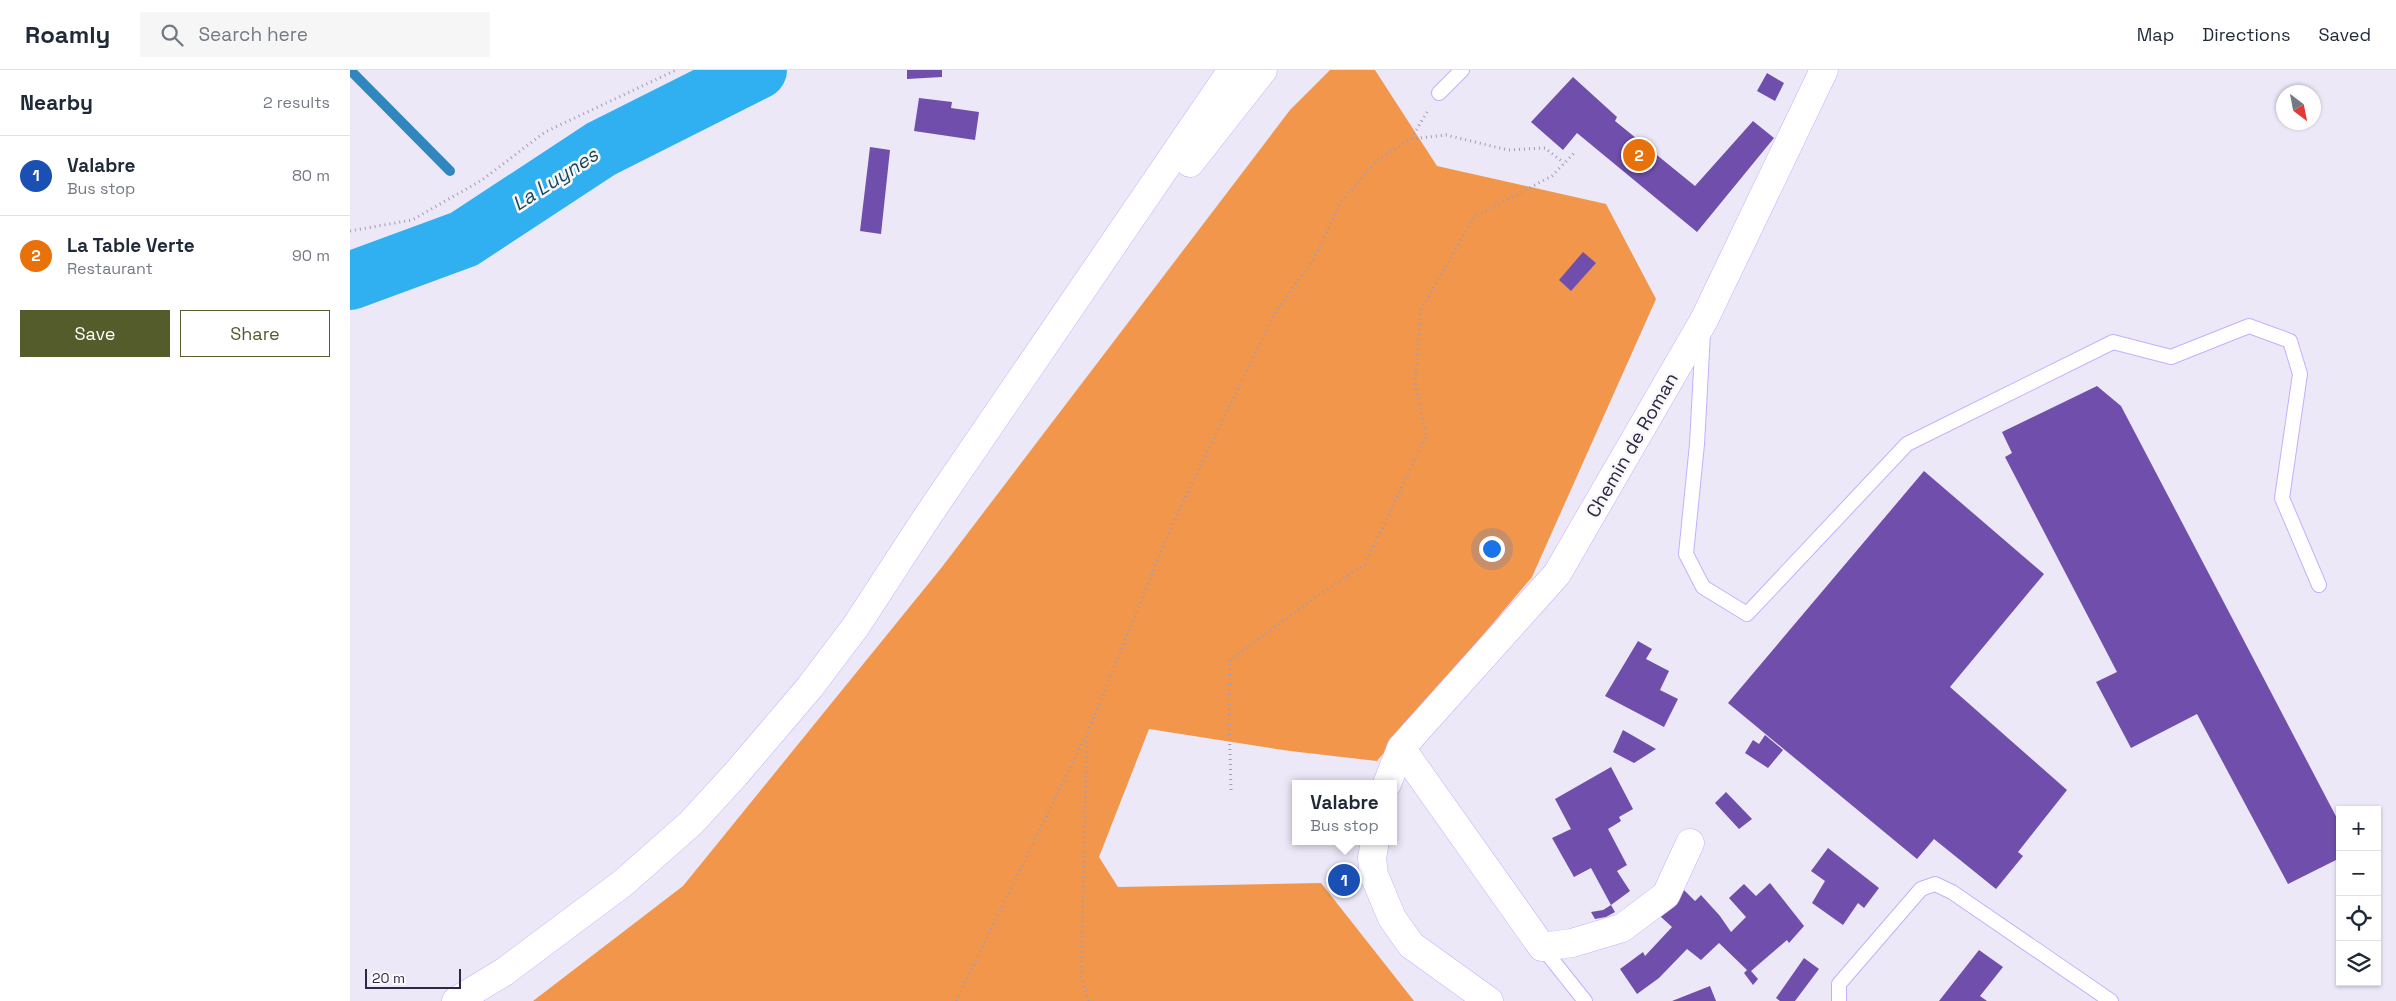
<!DOCTYPE html>
<meta charset="utf-8">
<style>
:root{--surface:#fff;--page:#f6f6f7;--text:#1f2937;--muted:#747a83;--line:#e0e1e3;--accent:#545c2b}
body{margin:0;font-family:"Space Grotesk",sans-serif;background:var(--page);color:var(--text)}
.controls{position:absolute;right:15px;bottom:15px;display:grid;overflow:hidden;border-radius:0px;box-shadow:0 1px 4px #0004}
.controls button{width:45px;height:45px;display:grid;place-items:center;padding:0;border:0;border-bottom:1px solid var(--line);background:var(--surface);color:var(--text);font:25px sans-serif}
.compass{position:absolute;left:1926px;top:15px;width:45px;height:45px;border-radius:50%;background:var(--surface);box-shadow:0 1px 4px #0004;rotate:148deg}
.scale{position:absolute;left:15px;bottom:12px;width:96px;box-sizing:border-box;padding-left:5px;border:2px solid #302645;border-top:0;font-size:14px;line-height:18px;white-space:nowrap;color:#302645;-webkit-text-stroke:4px #f8f8f8;paint-order:stroke}
.you{position:absolute;left:1141px;top:478px;width:18px;height:18px;margin:-12px;border:4px solid #fff;border-radius:50%;background:#1a73e8;box-shadow:0 0 0 8px #1a73e833}
.badge{display:grid;place-items:center;width:32px;height:32px;border-radius:50%;background:var(--accent);color:#fff;font-size:16px;font-weight:700}
.pin{position:absolute;translate:-50% -50%;border:2px solid #fff;box-shadow:0 1px 5px #0006}
.popup{position:absolute;left:942px;top:710px;width:105px;height:65px;box-sizing:border-box;display:grid;place-content:center;border-radius:0px;background:var(--surface);filter:drop-shadow(0 1px 4px #0005);font-size:16px;white-space:nowrap;color:var(--muted)}
.popup b{font-size:19px;color:var(--text)}
.popup::after{content:'';position:absolute;left:50%;top:100%;margin-left:-10px;border:10px solid transparent;border-top-color:var(--surface)}
.list{margin:0;padding:0;list-style:none}
h2{display:flex;justify-content:space-between;align-items:center;height:65px;margin:0;padding:0 20px;font-size:21px}
h2 small{font-size:16px;font-weight:400;color:var(--muted)}
.list li{display:grid;grid-template-columns:32px 1fr auto;gap:15px;align-items:center;box-sizing:border-box;height:80px;padding:0 20px;border-top:1px solid var(--line)}
.list b{display:block;font-size:19px;white-space:nowrap}
.list p{margin:0;font-size:16px;white-space:nowrap;color:var(--muted)}
.list em{font-size:16px;font-style:normal;color:var(--muted)}
.actions{display:flex;gap:10px;padding:15px 20px}
.actions a{flex:1;padding:11px 0;border:1px solid var(--accent);border-radius:0px;text-align:center;font-size:18px;color:var(--accent)}
.actions .main{background:var(--accent);color:#fff}
.icon{flex:none;width:28px;height:28px;fill:none;stroke:currentColor;stroke-width:2;stroke-linecap:round;stroke-linejoin:round}
.map{position:relative;flex:none;width:2046px;height:931px;overflow:hidden}
header{display:flex;align-items:center;gap:30px;box-sizing:border-box;height:70px;padding:0 25px;background:var(--surface);border-bottom:1px solid var(--line)}
header strong{font-size:24px}
nav{display:flex;gap:28px;margin-inline-start:auto;font-size:18px}
.search{width:350px;height:45px;background:var(--page);display:flex;align-items:center;gap:12px;box-sizing:border-box;padding:0 18px;border-radius:0px;color:var(--muted);font-size:19px}
main{display:flex}
aside{flex:1;background:var(--surface)}
.map>svg:first-child{display:block}
.forest{fill:#f2964b}
.lines{fill:none;stroke-linecap:round;stroke-linejoin:round}
.stream{stroke:#3187bd;stroke-width:10}
.river{stroke:#31b0f1;stroke-width:58}
.building{fill:#6f4fab}
.lane-casing{stroke:#c5affc;stroke-width:16}
.street-casing{stroke:#c5affc;stroke-width:29}
.secondary-casing{stroke:#c5affc;stroke-width:29}
.path{stroke:#a29cb2;stroke-width:3;stroke-dasharray:1 4;stroke-linecap:butt}
.lane{stroke:#fff;stroke-width:14}
.street{stroke:#fff;stroke-width:28}
.secondary{stroke:#fff;stroke-width:28}
.labels{text-anchor:middle;dominant-baseline:central;stroke-width:5;stroke-linejoin:round;paint-order:stroke}
.street-label{font-size:19px;fill:#302645;stroke:#f8f8f8}
.water-label{font-size:20px;font-style:italic;fill:#164762;stroke:#f8f8f8}
</style>
<header>
<strong>Roamly</strong>
<div class="search"><svg class="icon" aria-label="search" viewBox="0 0 24 24"><circle cx="10" cy="10" r="6"/><path d="M15 15l6 6"/></svg>Search here</div>
<nav><a>Map</a><a>Directions</a><a>Saved</a></nav>
</header>
<main>
<aside>
<h2>Nearby<small>2 results</small></h2>
<ul class="list">
<li><span class="badge" style="background:#1a4fb4">1</span><div><b>Valabre</b><p>Bus stop</p></div><em>80 m</em></li>
<li><span class="badge" style="background:#e8710a">2</span><div><b>La Table Verte</b><p>Restaurant</p></div><em>90 m</em></li>
</ul>
<div class="actions"><a class="main">Save</a><a>Share</a></div>
</aside>
<div class="map">
<svg width="2046" height="931" viewBox="0 0 2046 931">
<rect width="100%" height="100%" fill="#ece8f8"/>
<!-- forest -->
<path class="forest" d="M 980,0 L 1025,0 L 1087,96 L 1256,134 L 1306,229 L 1182,507 L 1027,691 L 940,681 L 799,659 L 749,787 L 768,817 L 971,813 L 1064,931 L 183,931 L 333,816 L 592,497 L 940,40 Z"/>
<g class="lines">
<!-- stream -->
<path class="stream" d="M 0,0 L 100,101"/>
<!-- river -->
<path class="river" d="M 0,211 L 114,169 L 251,79 L 408,0"/>
</g>
<!-- building -->
<path class="building" d="M 557,0 L 592,0 L 592,7 L 557,9 Z
M 1417,3 L 1434,13 L 1425,31 L 1407,21 Z
M 1223,7 L 1267,47 L 1265,51 L 1345,116 L 1403,51 L 1424,68 L 1347,162 L 1227,63 L 1213,80 L 1181,52 Z
M 569,28 L 602,32 L 601,38 L 629,42 L 625,70 L 564,61 Z
M 520,77 L 540,80 L 531,164 L 510,161 Z
M 1233,182 L 1246,193 L 1221,221 L 1209,210 Z
M 1747,316 L 1771,336 L 1990,754 L 1990,788 L 1938,814 L 1847,644 L 1781,678 L 1746,612 L 1767,602 L 1655,387 L 1662,383 L 1652,362 Z
M 1574,401 L 1694,504 L 1600,617 L 1717,720 L 1668,782 L 1673,786 L 1646,819 L 1584,769 L 1567,789 L 1378,633 Z
M 1288,571 L 1302,579 L 1296,589 L 1319,601 L 1310,620 L 1328,629 L 1314,657 L 1255,626 Z
M 1273,660 L 1306,679 L 1284,693 L 1263,682 Z
M 1415,665 L 1433,680 L 1418,698 L 1395,683 L 1403,670 L 1409,674 Z
M 1261,697 L 1283,739 L 1269,747 L 1271,751 L 1258,759 L 1277,795 L 1267,801 L 1280,821 L 1261,835 L 1241,798 L 1224,807 L 1202,768 L 1221,759 L 1205,729 Z
M 1376,722 L 1402,749 L 1389,759 L 1365,733 Z
M 1478,778 L 1529,818 L 1514,838 L 1508,833 L 1493,855 L 1462,833 L 1475,811 L 1461,801 Z
M 1420,813 L 1454,856 L 1439,873 L 1437,870 L 1401,901 L 1408,909 L 1403,915 L 1394,903 L 1397,900 L 1369,873 L 1351,890 L 1337,879 L 1309,908 L 1287,924 L 1270,899 L 1293,882 L 1295,886 L 1322,857 L 1310,846 L 1334,820 L 1345,831 L 1351,825 L 1370,846 L 1381,862 L 1396,847 L 1379,828 L 1394,814 L 1406,826 Z
M 1261,835 L 1265,842 L 1256,847 L 1245,849 L 1241,842 L 1253,840 Z
M 1629,880 L 1653,897 L 1630,926 L 1637,931 L 1589,931 Z
M 1454,888 L 1469,899 L 1445,931 L 1430,931 L 1426,928 Z
M 1360,916 L 1366,931 L 1322,931 Z"/>
<g class="lines">
<defs>
<path id="lane" d="M 1089,23 L 1112,0
M 1353,263 L 1347,374 L 1336,484 L 1353,517 L 1397,544 L 1557,374 L 1763,272 L 1821,287 L 1899,256 L 1940,271 L 1950,304 L 1932,428 L 1969,515
M 1192,877 L 1235,931
M 1489,931 L 1489,914 L 1571,819 L 1585,814 L 1602,822 L 1761,931"/>
<path id="street" d="M 1051,678 L 1192,877 L 1222,873 L 1272,858 L 1316,825 L 1340,773
M 1037,714 L 1051,678 L 1207,504 L 1354,250 L 1474,0
M 1025,771 L 1022,788 L 1024,805 L 1042,848 L 1061,875 L 1139,931"/>
<path id="secondary" d="M 840,93 L 913,0
M 106,931 L 154,902 L 273,813 L 341,753 L 385,705 L 460,617 L 506,556 L 577,447 L 882,0"/>
</defs>
<!-- lane casing -->
<use href="#lane" class="lane-casing"/>
<!-- street casing -->
<use href="#street" class="street-casing"/>
<!-- secondary casing -->
<use href="#secondary" class="secondary-casing"/>
<!-- path -->
<path class="path" d="M 1061,69 L 1096,65 L 1158,80 L 1195,78 L 1214,93
M 0,161 L 62,150 L 132,110 L 195,62 L 326,0
M 881,720 L 879,644 L 880,590 L 960,531 L 1015,494 L 1076,367 L 1065,311 L 1071,240 L 1124,147 L 1202,106 L 1226,81
M 606,931 L 735,667
M 739,931 L 731,907 L 737,664 L 821,457 L 924,245 L 964,188 L 991,132 L 1027,90 L 1061,69 L 1077,42"/>
<!-- lane -->
<use href="#lane" class="lane"/>
<!-- street -->
<use href="#street" class="street"/>
<!-- secondary -->
<use href="#secondary" class="secondary"/>
</g>
<g class="labels">
<!-- street labels -->
<g class="street-label">
<text transform="translate(1282 375) rotate(-60)">Chemin de Roman</text>
</g>
<!-- water labels -->
<g class="water-label">
<text transform="translate(205 109) rotate(-33)">La Luynes</text>
</g>
</g>
</svg>
<div class="controls">
<button>+</button>
<button>−</button>
<button><svg class="icon" aria-label="locate" viewBox="0 0 24 24"><circle cx="12" cy="12" r="6"/><path d="M12 2v4M12 18v4M2 12h4M18 12h4"/></svg></button>
<button><svg class="icon" aria-label="layers" viewBox="0 0 24 24"><path d="M12 4l9 5-9 5-9-5zM3 14l9 5 9-5"/></svg></button>
</div>
<svg class="compass" viewBox="-18 -18 36 36"><path d="M0-13l5 13h-10z" fill="#e53935"/><path d="M0 13l5-13h-10z" fill="#747a83"/></svg>
<div class="scale">20 m</div>
<div class="you"></div>
<div class="pin badge" style="left:994px;top:810px;background:#1a4fb4">1</div>
<div class="popup"><b>Valabre</b>Bus stop</div>
<div class="pin badge" style="left:1289px;top:85px;background:#e8710a">2</div>
</div>
</main>
